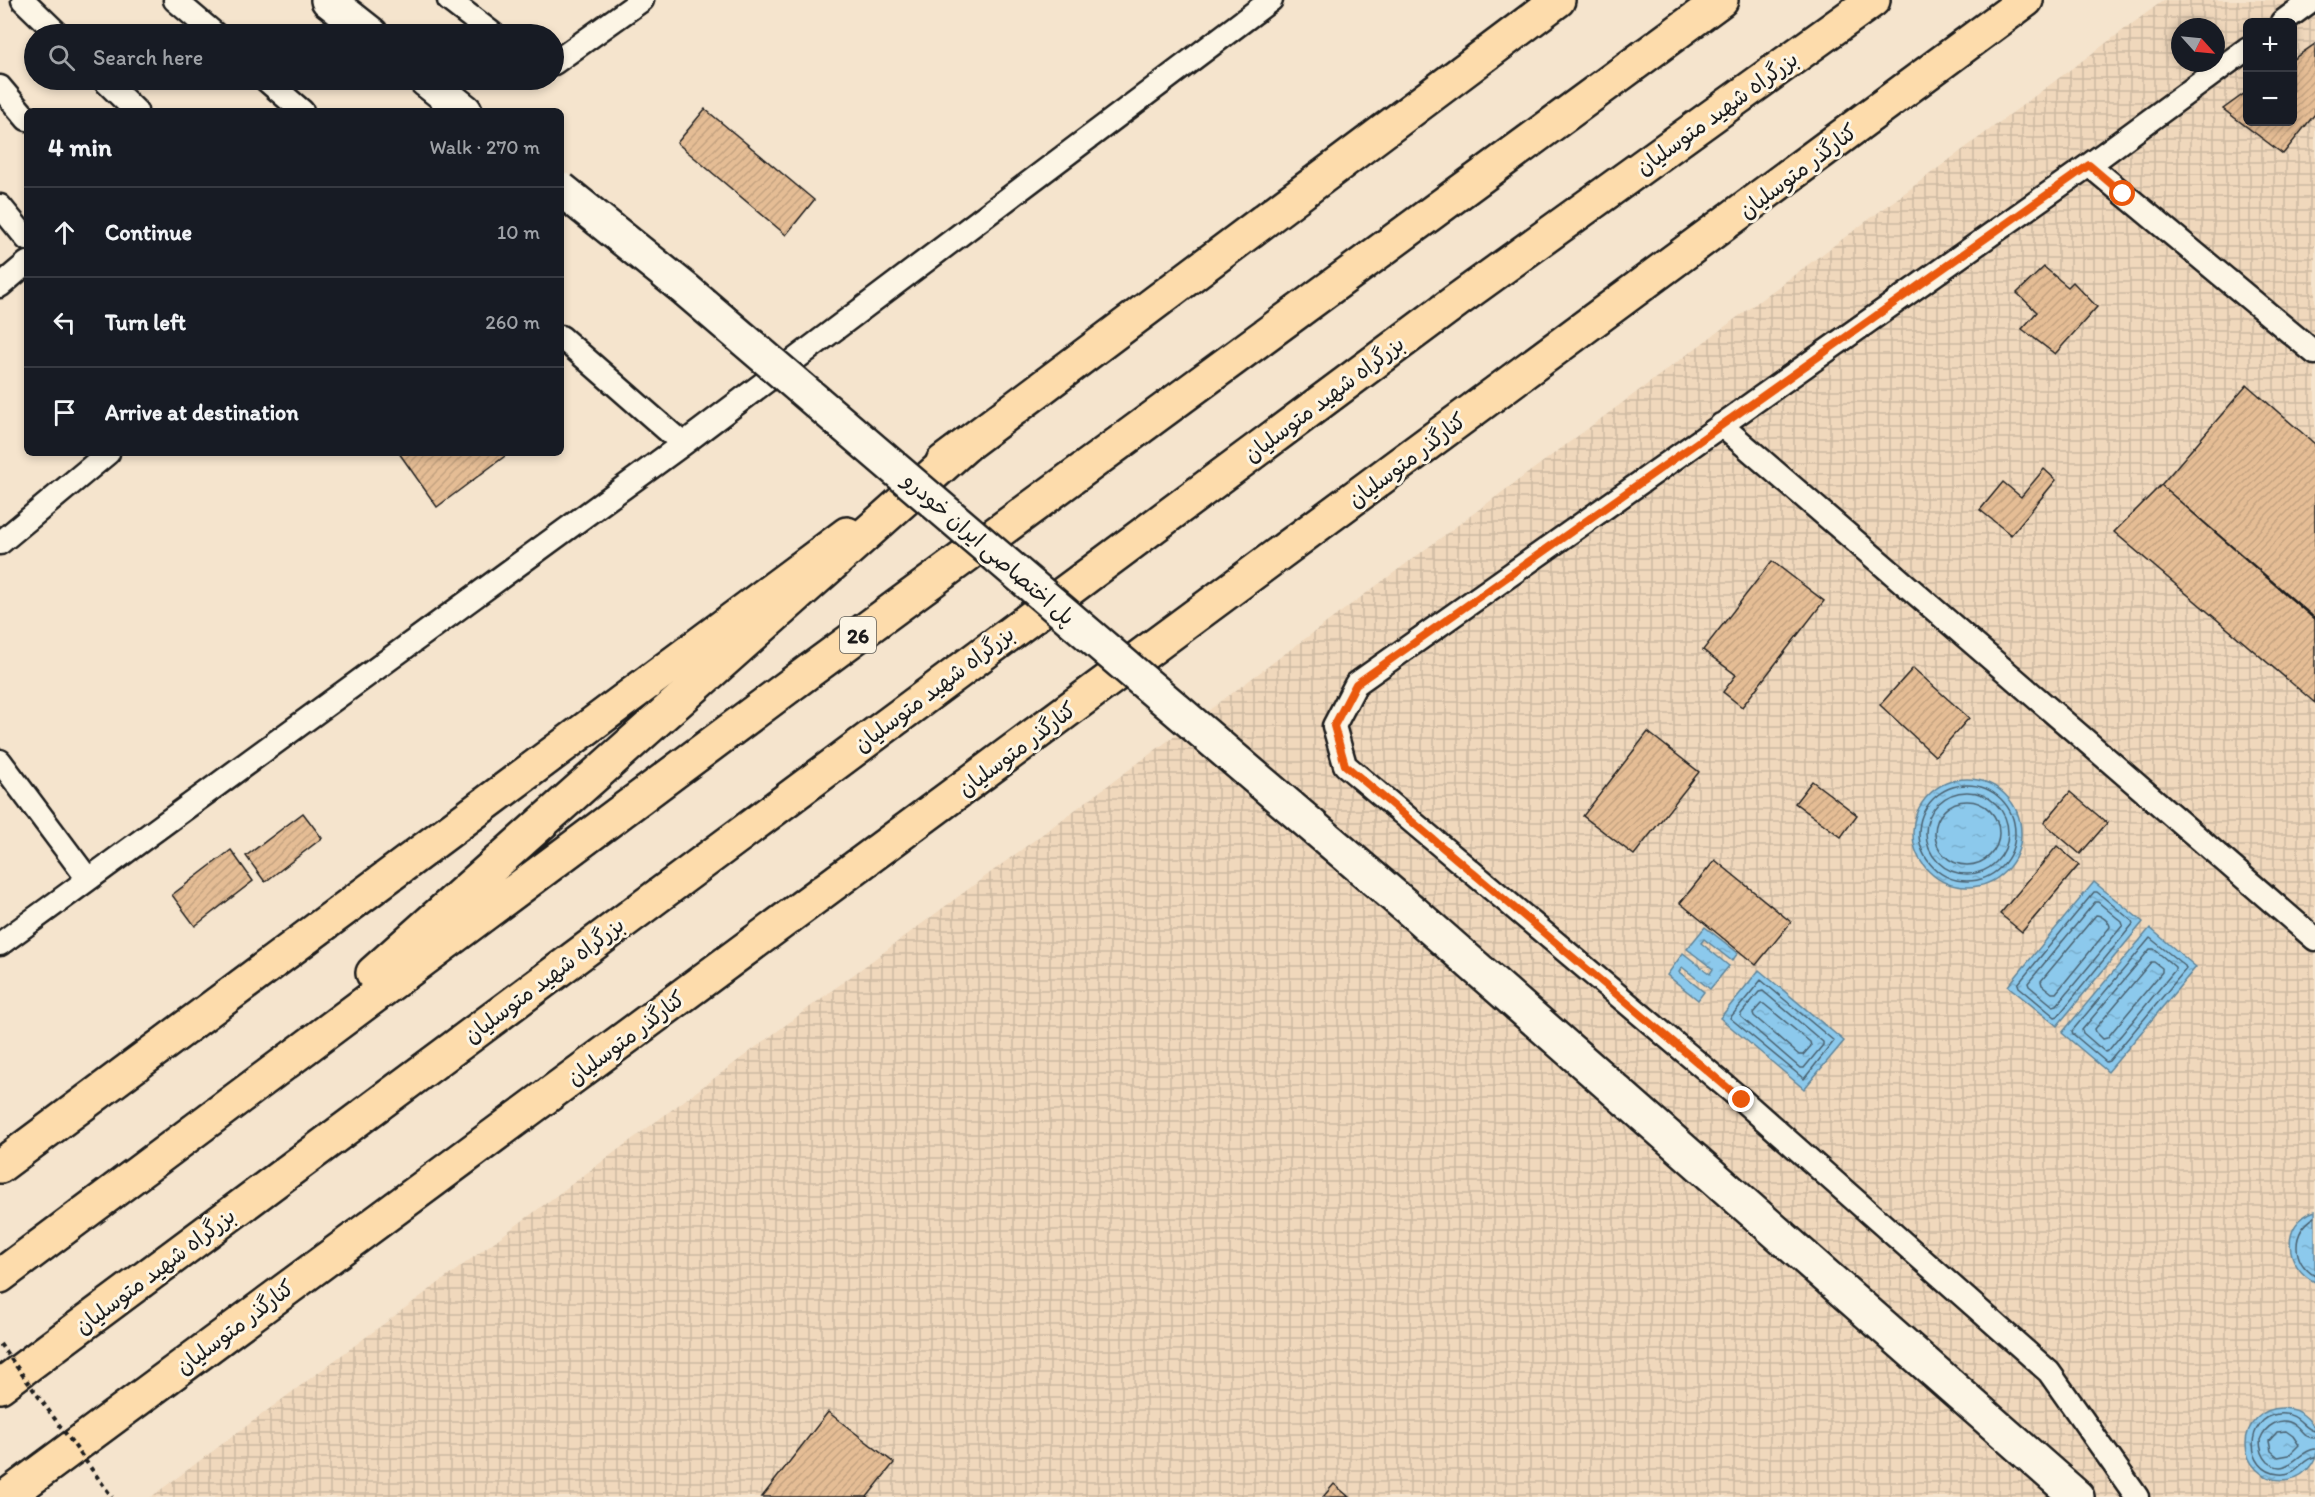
<!DOCTYPE html>
<meta charset="utf-8">
<style>
:root{--surface:#171b24;--page:#242831;--text:#f1f3f6;--muted:#9ea1a6;--line:#363941}
body{margin:0;font-family:Itim,"Playpen Sans Arabic",sans-serif;background:var(--page);color:var(--text)}
.controls{position:absolute;right:18px;top:18px;display:grid;overflow:hidden;border-radius:9px;box-shadow:0 3px 9px #0003}
.controls button{width:54px;height:54px;display:grid;place-items:center;padding:0;border:0;border-bottom:2px solid var(--line);background:var(--surface);color:var(--text);font:30px sans-serif}
.compass{position:absolute;left:2171px;top:18px;width:54px;height:54px;border-radius:50%;background:var(--surface);box-shadow:0 3px 9px #0003;rotate:117deg}
.stop{position:absolute;width:18px;height:18px;margin:-14px;border:4px solid #ea580c;border-radius:50%;background:#fff}
.stop.end{background:#ea580c;border-color:#fff;box-shadow:0 2px 6px #0008}
.list{margin:0;padding:0;list-style:none}
h2{display:flex;justify-content:space-between;align-items:center;height:78px;margin:0;padding:0 24px;font-size:26px}
h2 small{font-size:20px;font-weight:400;color:var(--muted)}
.list li{display:grid;grid-template-columns:39px 1fr auto;gap:18px;align-items:center;box-sizing:border-box;height:90px;padding:0 24px;border-top:2px solid var(--line)}
.list b{display:block;font-size:22px;white-space:nowrap}
.list em{font-size:20px;font-style:normal;color:var(--muted)}
.icon{flex:none;width:33px;height:33px;fill:none;stroke:currentColor;stroke-width:2;stroke-linecap:round;stroke-linejoin:round}
.map{position:relative;flex:none;width:2315px;height:1497px;overflow:hidden}
.search{position:absolute;background:var(--surface);box-shadow:0 3px 9px #0003;left:24px;top:24px;width:540px;height:66px;display:flex;align-items:center;gap:15px;box-sizing:border-box;padding:0 21px;border-radius:33px;color:var(--muted);font-size:22px}
.panel{position:absolute;background:var(--surface);box-shadow:0 3px 9px #0003;left:24px;top:108px;width:540px;height:348px;border-radius:9px}
.map>svg:first-child{display:block}
.industrial{fill:url(#industrial-grid);fill-rule:evenodd}
.water{fill:url(#water-ripples);stroke:#5f8499;stroke-width:1.5}
.lines{fill:none;stroke-linecap:round;stroke-linejoin:round}
.shore{stroke:#49616f;stroke-width:1.5}
.building{fill:url(#building-hatch);stroke:#1c1c1c;stroke-width:1.5}
.service-casing{stroke:#1c1c1c;stroke-width:27}
.minor-casing{stroke:#1c1c1c;stroke-width:38}
.primary-casing{stroke:#1c1c1c;stroke-width:38}
.trunk-casing{stroke:#1c1c1c;stroke-width:38}
.service{stroke:#fcf5e5;stroke-width:22}
.minor{stroke:#fcf5e5;stroke-width:33}
.primary{stroke:#fddcac;stroke-width:33}
.trunk{stroke:#fddcac;stroke-width:33}
.minor-bridge-casing{stroke:#1c1c1c;stroke-width:38;stroke-linecap:butt}
.path-bridge{stroke:#1c1c1c;stroke-width:4;stroke-dasharray:4.5 4.5;stroke-linecap:butt}
.minor-bridge{stroke:#fcf5e5;stroke-width:33}
.route{stroke:#ea580c;stroke-width:8}
.labels{text-anchor:middle;dominant-baseline:central;stroke-width:6;stroke-linejoin:round;paint-order:stroke}
.shield{fill:#fcf5e5;stroke:#5f5d58;stroke-width:1.5}
.shield-label{font-size:21px;font-weight:bold;fill:#1c1c1c}
.street-label{font-size:22px;fill:#1c1c1c;stroke:#fcf5e5}
</style>
<div class="map">
<svg width="2315" height="1497" viewBox="0 0 2315 1497">
<defs>
<pattern id="industrial-grid" width="8" height="8" patternUnits="userSpaceOnUse" patternTransform="scale(1.5)"><rect width="8" height="8" fill="#f0d8bc"/><path d="M0 4h8M4 0v8" fill="none" stroke="#cdb9a1"/></pattern>
<pattern id="water-ripples" width="26" height="14" patternUnits="userSpaceOnUse" patternTransform="scale(1.5)"><rect width="26" height="14" fill="#8cc9ec"/><path d="M2 4q2-2 4 0t4 0M15 11q2-2 4 0t4 0" fill="none" stroke="#78acca"/></pattern>
<pattern id="building-hatch" width="6" height="6" patternUnits="userSpaceOnUse" patternTransform="scale(1.5)"><rect width="6" height="6" fill="#e5bd95"/><path d="M-1 1l2-2M0 6l6-6M5 7l2-2" fill="none" stroke="#c4a280"/></pattern>
</defs>
<rect width="100%" height="100%" fill="#f5e4cd"/>
<filter id="ink" filterUnits="userSpaceOnUse"><feTurbulence type="fractalNoise" baseFrequency=".0167" numOctaves="2"/><feDisplacementMap in="SourceGraphic" scale="12" xChannelSelector="R" yChannelSelector="G"/><feConvolveMatrix kernelMatrix="1 2 1 2 8 2 1 2 1" color-interpolation-filters="sRGB"/></filter>
<g filter="url(#ink)">
<!-- industrial -->
<path class="industrial" d="M 2164,0 L 2315,0 L 2315,1497 L 151,1497 ZM 2248,22 L 2292,22 L 2292,122 L 2248,122 ZM 2180,27 L 2216,27 L 2216,63 L 2180,63 Z"/>
<!-- water -->
<path class="water" d="M1913 833a54 54 0 1 1 108 0a54 54 0 1 1-108 0Z
M 2094,882 L 2143,922 L 2057,1026 L 2008,986 Z
M 1705,927 L 1738,953 L 1732,961 L 1704,939 L 1701,943 L 1729,966 L 1710,989 L 1682,967 L 1679,972 L 1704,992 L 1698,1000 L 1667,975 L 1683,953 L 1710,974 L 1713,969 L 1687,949 Z
M 2150,928 L 2196,967 L 2108,1072 L 2062,1033 Z
M 1759,970 L 1844,1041 L 1804,1089 L 1720,1018 Z
M 2315,1211 L 2315,1282 C 2285,1268 2279,1223 2315,1211 Z
M2246 1444a36 36 0 1 1 72 0a36 36 0 1 1-72 0Z"/>
<g class="lines">
<!-- shore -->
<path class="shore" d="M1919 833a48 48 0 1 1 96 0a48 48 0 1 1-96 0Z
M1926 833a41 41 0 1 1 82 0a41 41 0 1 1-82 0Z
M1935 833a32 32 0 1 1 64 0a32 32 0 1 1-64 0Z
M 2094,892 L 2097,892 L 2132,921 L 2133,924 L 2058,1016 L 2055,1017 L 2019,987 L 2018,984 Z
M 2095,902 L 2098,902 L 2122,922 L 2123,925 L 2057,1005 L 2053,1006 L 2029,986 L 2028,983 Z
M 2096,915 C 2101,915 2110,922 2110,927 L 2056,993 L 2052,993 L 2042,985 L 2041,981 Z
M 2150,938 L 2185,966 L 2186,969 L 2109,1061 L 2106,1062 L 2073,1034 L 2072,1031 Z
M 2150,949 L 2154,949 L 2175,967 L 2175,970 L 2108,1051 L 2105,1052 L 2083,1033 L 2082,1030 Z
M 2151,962 L 2154,962 L 2162,968 L 2162,972 L 2107,1038 L 2103,1039 L 2096,1032 L 2095,1029 Z
M 1761,980 L 1834,1041 L 1804,1079 L 1730,1018 Z
M 1763,991 L 1823,1042 L 1823,1045 L 1804,1068 L 1800,1068 L 1741,1017 L 1741,1014 L 1759,992 Z
M 1761,1004 L 1764,1004 L 1810,1042 L 1811,1046 L 1803,1055 L 1799,1055 L 1754,1016 L 1753,1013 Z
M 2315,1217 C 2291,1232 2291,1261 2315,1276
M 2286,1431 L 2293,1436 L 2299,1445 L 2289,1455 L 2278,1457 L 2271,1451 L 2269,1441 L 2277,1432 Z
M 2315,1431 C 2302,1429 2300,1412 2279,1414 C 2244,1418 2245,1471 2279,1474 C 2298,1476 2302,1458 2315,1457
M 2315,1438 C 2304,1438 2303,1431 2295,1425 C 2281,1415 2265,1426 2260,1440 C 2260,1449 2262,1456 2268,1462 C 2288,1478 2298,1450 2315,1449"/>
</g>
<!-- building -->
<path class="building" d="M 2315,44 L 2315,114 L 2283,154 L 2223,109 L 2248,91 L 2248,122 L 2292,122 L 2292,60 Z
M 705,109 L 814,200 L 786,235 L 677,143 Z
M 2044,267 L 2068,287 L 2073,282 L 2097,307 L 2055,354 L 2022,329 L 2037,312 L 2017,293 Z
M 2247,385 L 2315,444 L 2315,618 L 2161,485 Z
M 399,453 L 509,453 L 437,507 Z
M 2044,469 L 2056,480 L 2011,535 L 1980,510 L 2003,482 L 2021,497 Z
M 2161,485 L 2315,620 L 2315,703 L 2114,532 Z
M 1772,561 L 1824,601 L 1742,707 L 1723,692 L 1736,675 L 1703,650 Z
M 1913,668 L 1969,718 L 1935,756 L 1880,705 Z
M 1648,732 L 1699,772 L 1634,855 L 1583,816 Z
M 1812,781 L 1857,815 L 1841,837 L 1795,803 Z
M 2070,792 L 2107,823 L 2080,854 L 2044,823 Z
M 303,813 L 322,838 L 265,882 L 246,856 Z
M 2057,846 L 2079,865 L 2022,932 L 2000,914 Z
M 231,850 L 253,881 L 195,926 L 172,895 Z
M 1715,860 L 1791,922 L 1756,965 L 1680,903 Z
M 828,1412 L 894,1463 L 867,1497 L 762,1497 Z
M 1334,1484 L 1349,1497 L 1323,1497 Z"/>
<g class="lines">
<defs>
<path id="service" d="M 23,0 L 58,34
M 175,0 L 215,34
M 449,0 L 493,34
M 2282,22 L 2312,0
M 554,63 L 642,0
M 104,80 L 136,111
M 266,80 L 302,111
M 0,87 L 27,119
M 2089,165 L 2315,353
M 0,206 L 27,239
M 0,286 L 27,263
M 561,337 L 683,444
M 1721,425 L 2315,939
M 0,543 L 108,453
M 0,761 L 88,879
M 0,944 L 683,444 L 1271,0
M 2137,1497 L 2049,1372 L 1742,1100 L 1345,765 L 1334,726 L 1356,684 L 2089,165 L 2248,48"/>
<path id="minor" d="M 328,0 L 371,34
M 426,80 L 465,111
M 1414,913 L 2077,1497"/>
<path id="primary" d="M 943,462 L 1558,0
M 0,1166 L 847,534
M 6,1497 L 2026,0"/>
<path id="trunk" d="M 373,973 L 966,445
M 0,1276 L 808,672 L 1721,0
M 0,1386 L 1459,299 L 1873,0"/>
</defs>
<!-- service casing -->
<use href="#service" class="service-casing"/>
<!-- minor casing -->
<use href="#minor" class="minor-casing"/>
<!-- primary casing -->
<use href="#primary" class="primary-casing"/>
<!-- trunk casing -->
<use href="#trunk" class="trunk-casing"/>
<!-- service -->
<use href="#service" class="service"/>
<!-- minor -->
<use href="#minor" class="minor"/>
<!-- primary -->
<use href="#primary" class="primary"/>
<!-- trunk -->
<use href="#trunk" class="trunk"/>
<defs>
<path id="minor-bridge" d="M 561,189 L 685,289 L 1414,913"/>
</defs>
<!-- minor-bridge casing -->
<use href="#minor-bridge" class="minor-bridge-casing"/>
<!-- path-bridge -->
<path class="path-bridge" d="M 0,1344 L 112,1497"/>
<!-- minor-bridge -->
<use href="#minor-bridge" class="minor-bridge"/>
</g>
</g>
<g class="lines" filter="url(#ink)">
<!-- route -->
<path class="route" d="M 1742,1100 L 1345,765 L 1334,726 L 1356,684 L 2089,165 L 2123,194"/>
</g>
<g class="labels">
<!-- shield labels -->
<rect class="shield" x="840" y="617" width="36" height="36" rx="4.5"/>
<g class="shield-label">
<text x="858" y="635">26</text>
</g>
<!-- street labels -->
<g class="street-label">
<text transform="translate(1717 113) rotate(-36)">بزرگراه شهید متوسلیان</text>
<text transform="translate(1798 171) rotate(-37)">کنارگذر متوسلیان</text>
<text transform="translate(1324 399) rotate(-37)">بزرگراه شهید متوسلیان</text>
<text transform="translate(1407 460) rotate(-37)">کنارگذر متوسلیان</text>
<text transform="translate(989 549) rotate(41)">پل اختصاصی ایران خودرو</text>
<text transform="translate(934 689) rotate(-37)">بزرگراه شهید متوسلیان</text>
<text transform="translate(1017 749) rotate(-37)">کنارگذر متوسلیان</text>
<text transform="translate(544 980) rotate(-37)">بزرگراه شهید متوسلیان</text>
<text transform="translate(626 1038) rotate(-37)">کنارگذر متوسلیان</text>
<text transform="translate(155 1271) rotate(-37)">بزرگراه شهید متوسلیان</text>
<text transform="translate(235 1327) rotate(-37)">کنارگذر متوسلیان</text>
</g>
</g>
</svg>
<div class="controls">
<button>+</button>
<button>−</button>
</div>
<svg class="compass" viewBox="-18 -18 36 36"><path d="M0-13l5 13h-10z" fill="#e53935"/><path d="M0 13l5-13h-10z" fill="#9ea1a6"/></svg>
<div class="stop" style="left:2123px;top:194px"></div>
<div class="stop end" style="left:1742px;top:1100px"></div>
<div class="search"><svg class="icon" aria-label="search" viewBox="0 0 24 24"><circle cx="10" cy="10" r="6"/><path d="M15 15l6 6"/></svg>Search here</div>
<section class="panel">
<h2>4 min<small>Walk · 270 m</small></h2>
<ul class="list">
<li><svg class="icon" aria-label="ahead" viewBox="0 0 24 24"><path d="M12 20V5M6 11l6-6 6 6"/></svg><div><b>Continue</b></div><em>10 m</em></li>
<li><svg class="icon" aria-label="left" viewBox="0 0 24 24"><path d="M17 20v-9H6M10 6l-5 5 5 5"/></svg><div><b>Turn left</b></div><em>260 m</em></li>
<li><svg class="icon" aria-label="arrive" viewBox="0 0 24 24"><path d="M6 21V4h12l-3 4 3 4H6"/></svg><div><b>Arrive at destination</b></div></li>
</ul>
</section>
</div>
